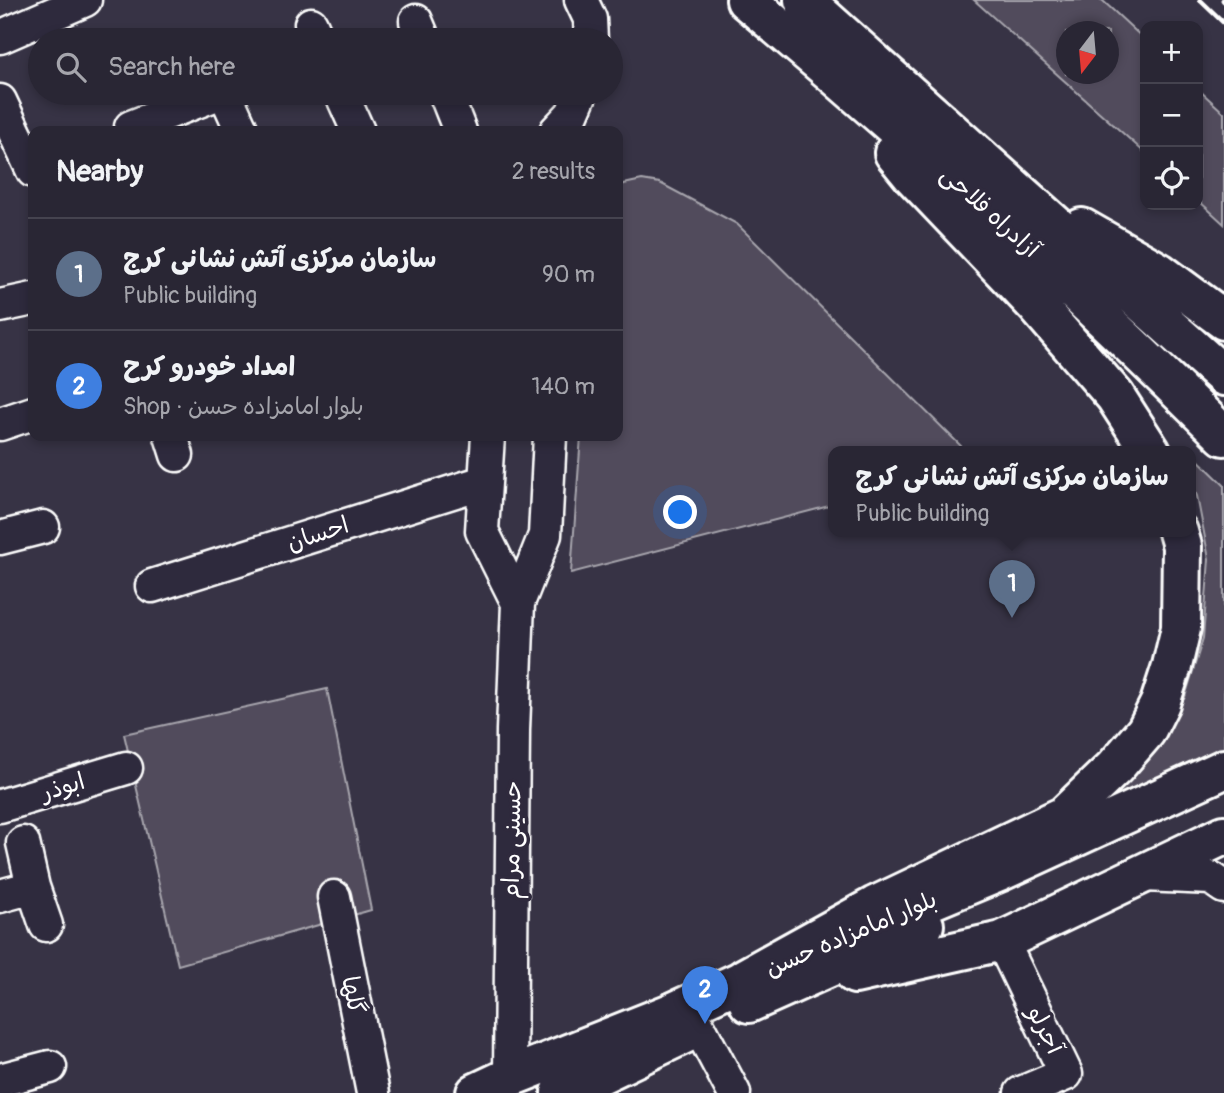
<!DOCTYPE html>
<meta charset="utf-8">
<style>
:root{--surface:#292634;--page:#353240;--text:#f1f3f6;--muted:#a5a5ac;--line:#45434f;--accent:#ea580c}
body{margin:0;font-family:Pangolin,"Playpen Sans Arabic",sans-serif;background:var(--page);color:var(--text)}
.controls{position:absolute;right:21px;top:21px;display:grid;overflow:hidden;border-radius:14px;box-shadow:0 4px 10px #0003}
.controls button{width:63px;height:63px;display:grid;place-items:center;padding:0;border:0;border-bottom:2px solid var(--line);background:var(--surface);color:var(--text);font:35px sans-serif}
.compass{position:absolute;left:1056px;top:21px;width:63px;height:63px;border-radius:50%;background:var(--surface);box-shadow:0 4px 10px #0003;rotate:196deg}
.you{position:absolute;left:681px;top:513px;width:24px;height:24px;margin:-18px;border:5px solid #fff;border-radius:50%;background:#1a73e8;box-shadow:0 0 0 10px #1a73e833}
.badge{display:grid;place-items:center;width:46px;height:46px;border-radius:50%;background:var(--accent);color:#fff;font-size:23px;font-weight:700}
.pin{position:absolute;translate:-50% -58px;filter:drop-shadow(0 2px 4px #0008)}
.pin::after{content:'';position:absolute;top:37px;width:24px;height:21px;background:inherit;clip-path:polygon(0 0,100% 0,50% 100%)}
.popup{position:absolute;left:828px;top:446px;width:368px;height:91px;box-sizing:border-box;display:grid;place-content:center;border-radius:14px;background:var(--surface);filter:drop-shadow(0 2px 5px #0005);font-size:23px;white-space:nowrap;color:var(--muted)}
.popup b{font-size:26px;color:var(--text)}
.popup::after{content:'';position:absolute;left:50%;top:100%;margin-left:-14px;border:14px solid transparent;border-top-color:var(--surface)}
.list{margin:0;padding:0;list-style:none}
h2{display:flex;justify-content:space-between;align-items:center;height:91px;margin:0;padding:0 28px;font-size:30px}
h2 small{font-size:23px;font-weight:400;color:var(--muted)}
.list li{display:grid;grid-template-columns:46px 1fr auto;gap:21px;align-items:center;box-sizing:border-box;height:112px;padding:0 28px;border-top:2px solid var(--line)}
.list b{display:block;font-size:26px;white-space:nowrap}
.list p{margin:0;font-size:23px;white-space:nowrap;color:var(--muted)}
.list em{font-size:23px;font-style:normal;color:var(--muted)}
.icon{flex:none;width:38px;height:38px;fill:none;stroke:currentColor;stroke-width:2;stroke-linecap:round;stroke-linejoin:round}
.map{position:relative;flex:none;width:1224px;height:1093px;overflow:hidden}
.search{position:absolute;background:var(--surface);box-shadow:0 4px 10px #0003;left:28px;top:28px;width:595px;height:77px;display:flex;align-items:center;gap:18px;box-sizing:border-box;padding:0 24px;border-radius:38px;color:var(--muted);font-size:26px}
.panel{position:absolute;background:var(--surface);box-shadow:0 4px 10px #0003;left:28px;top:126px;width:595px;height:315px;border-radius:14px}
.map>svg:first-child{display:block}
.green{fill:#514c5c;stroke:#a8a6ae;stroke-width:2;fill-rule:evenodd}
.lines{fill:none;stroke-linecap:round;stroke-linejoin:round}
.minor-casing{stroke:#fff;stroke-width:37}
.major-casing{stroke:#fff;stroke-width:44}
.highway-casing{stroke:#fff;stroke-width:44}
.minor{stroke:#2f2a3d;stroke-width:32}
.major{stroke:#2f2a3d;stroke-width:38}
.highway{stroke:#2f2a3d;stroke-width:38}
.rail{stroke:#fff;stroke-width:5}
.labels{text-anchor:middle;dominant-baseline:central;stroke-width:7;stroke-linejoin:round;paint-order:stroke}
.street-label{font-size:24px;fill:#fff;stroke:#2f2a3d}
</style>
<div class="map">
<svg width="1224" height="1093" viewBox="0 0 1224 1093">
<rect width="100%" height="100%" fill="#373345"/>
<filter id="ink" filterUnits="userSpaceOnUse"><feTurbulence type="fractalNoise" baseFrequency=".0143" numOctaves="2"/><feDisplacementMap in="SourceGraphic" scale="14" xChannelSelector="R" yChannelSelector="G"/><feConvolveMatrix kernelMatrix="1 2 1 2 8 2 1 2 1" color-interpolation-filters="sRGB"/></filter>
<g filter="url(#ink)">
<!-- green -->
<path class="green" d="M 974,0 L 1102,0 L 1145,40 L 1145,153 ZM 1066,32 L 1108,32 L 1108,74 L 1066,74 Z
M 1198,89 L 1224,113 L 1224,224 L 1198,200 Z
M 642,180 L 660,183 L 737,224 L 967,452 L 834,452 L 833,505 L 571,573 L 581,436 L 618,436 L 618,189 L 624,184 Z
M 1191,453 L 1224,485 L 1224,754 L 1087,819 L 1149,760 L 1185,697 L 1203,638 L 1209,559 L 1197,496 L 1191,483 Z
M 327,689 L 371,910 L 178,965 L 124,734 Z"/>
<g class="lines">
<defs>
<path id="minor" d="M 581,0 L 590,19 L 591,40
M 416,21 L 424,40
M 311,24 L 318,40
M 0,37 L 85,0
M 225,93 L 242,131
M 341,93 L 358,131
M 445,93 L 460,131
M 0,101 L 33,171
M 131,127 L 219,93
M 556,131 L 572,114 L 581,93
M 0,306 L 33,299
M 0,424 L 33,413
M 171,436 L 177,455
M 488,436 L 482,531 L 518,603
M 0,538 L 43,527
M 152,586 L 484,482
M 0,806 L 126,768
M 23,843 L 33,887 L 46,925
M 1144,875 L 1211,878 L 1224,887
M 0,896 L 33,887
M 334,897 L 373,1093
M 1002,941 L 1066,1074 L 1021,1093
M 699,1027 L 734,1093
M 510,1077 L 513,730 L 518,603 L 545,535 L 550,436
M 0,1080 L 50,1067"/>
<path id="major" d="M 884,920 L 999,872 L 1224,769
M 855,974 L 1002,941 L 1224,835
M 749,1003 L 924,925
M 476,1093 L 510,1077 L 669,1014 L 776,965
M 561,1093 L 688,1032"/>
<path id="highway" d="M 746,0 C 912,138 1071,284 1224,436
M 804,0 L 1224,376
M 894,153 L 912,175 L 1037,306 L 1115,396 L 1151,452
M 1082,228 L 1159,272 L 1224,320
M 745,978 L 875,906 L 1064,816 L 1115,767 L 1146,731 L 1160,703 L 1172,666 L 1181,628 L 1182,546 L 1178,532"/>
</defs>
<!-- minor casing -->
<use href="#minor" class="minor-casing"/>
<!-- major casing -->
<use href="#major" class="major-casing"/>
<!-- highway casing -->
<use href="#highway" class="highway-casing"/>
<!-- minor -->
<use href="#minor" class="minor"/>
<!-- major -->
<use href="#major" class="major"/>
<!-- highway -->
<use href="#highway" class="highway"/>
<!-- rail -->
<path class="rail" d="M 1200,0 L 1224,23
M 1223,0 L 1224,1"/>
</g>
</g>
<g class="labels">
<!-- street labels -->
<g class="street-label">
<text transform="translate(990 212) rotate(42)">آزادراه فلاحی</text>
<text transform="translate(318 534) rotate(-18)">احسان</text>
<text transform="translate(63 787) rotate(-17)">ابوذر</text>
<text transform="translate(512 840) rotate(-89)">حسینی مرام</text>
<text transform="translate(851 934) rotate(-23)">بلوار امامزاده حسن</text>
<text transform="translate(353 995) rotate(79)">گلها</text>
<text transform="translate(1045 1030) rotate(64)">آجرلو</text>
</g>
</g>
</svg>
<div class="controls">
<button>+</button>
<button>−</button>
<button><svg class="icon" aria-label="locate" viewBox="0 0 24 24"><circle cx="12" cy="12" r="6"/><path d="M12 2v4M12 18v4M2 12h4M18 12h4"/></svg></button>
</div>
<svg class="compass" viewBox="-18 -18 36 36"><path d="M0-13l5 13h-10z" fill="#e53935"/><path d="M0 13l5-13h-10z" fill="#a5a5ac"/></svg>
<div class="you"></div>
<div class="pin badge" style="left:1012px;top:618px;background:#5c6f8a">1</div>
<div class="popup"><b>سازمان مرکزی آتش نشانی کرج</b>Public building</div>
<div class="pin badge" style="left:705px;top:1024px;background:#3f7fe0">2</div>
<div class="search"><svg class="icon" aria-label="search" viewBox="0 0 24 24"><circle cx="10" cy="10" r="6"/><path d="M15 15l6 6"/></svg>Search here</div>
<section class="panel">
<h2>Nearby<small>2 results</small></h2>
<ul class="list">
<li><span class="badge" style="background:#5c6f8a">1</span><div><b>سازمان مرکزی آتش نشانی کرج</b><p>Public building</p></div><em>90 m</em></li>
<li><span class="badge" style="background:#3f7fe0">2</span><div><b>امداد خودرو کرح</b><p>Shop · بلوار امامزاده حسن</p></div><em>140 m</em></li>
</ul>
</section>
</div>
